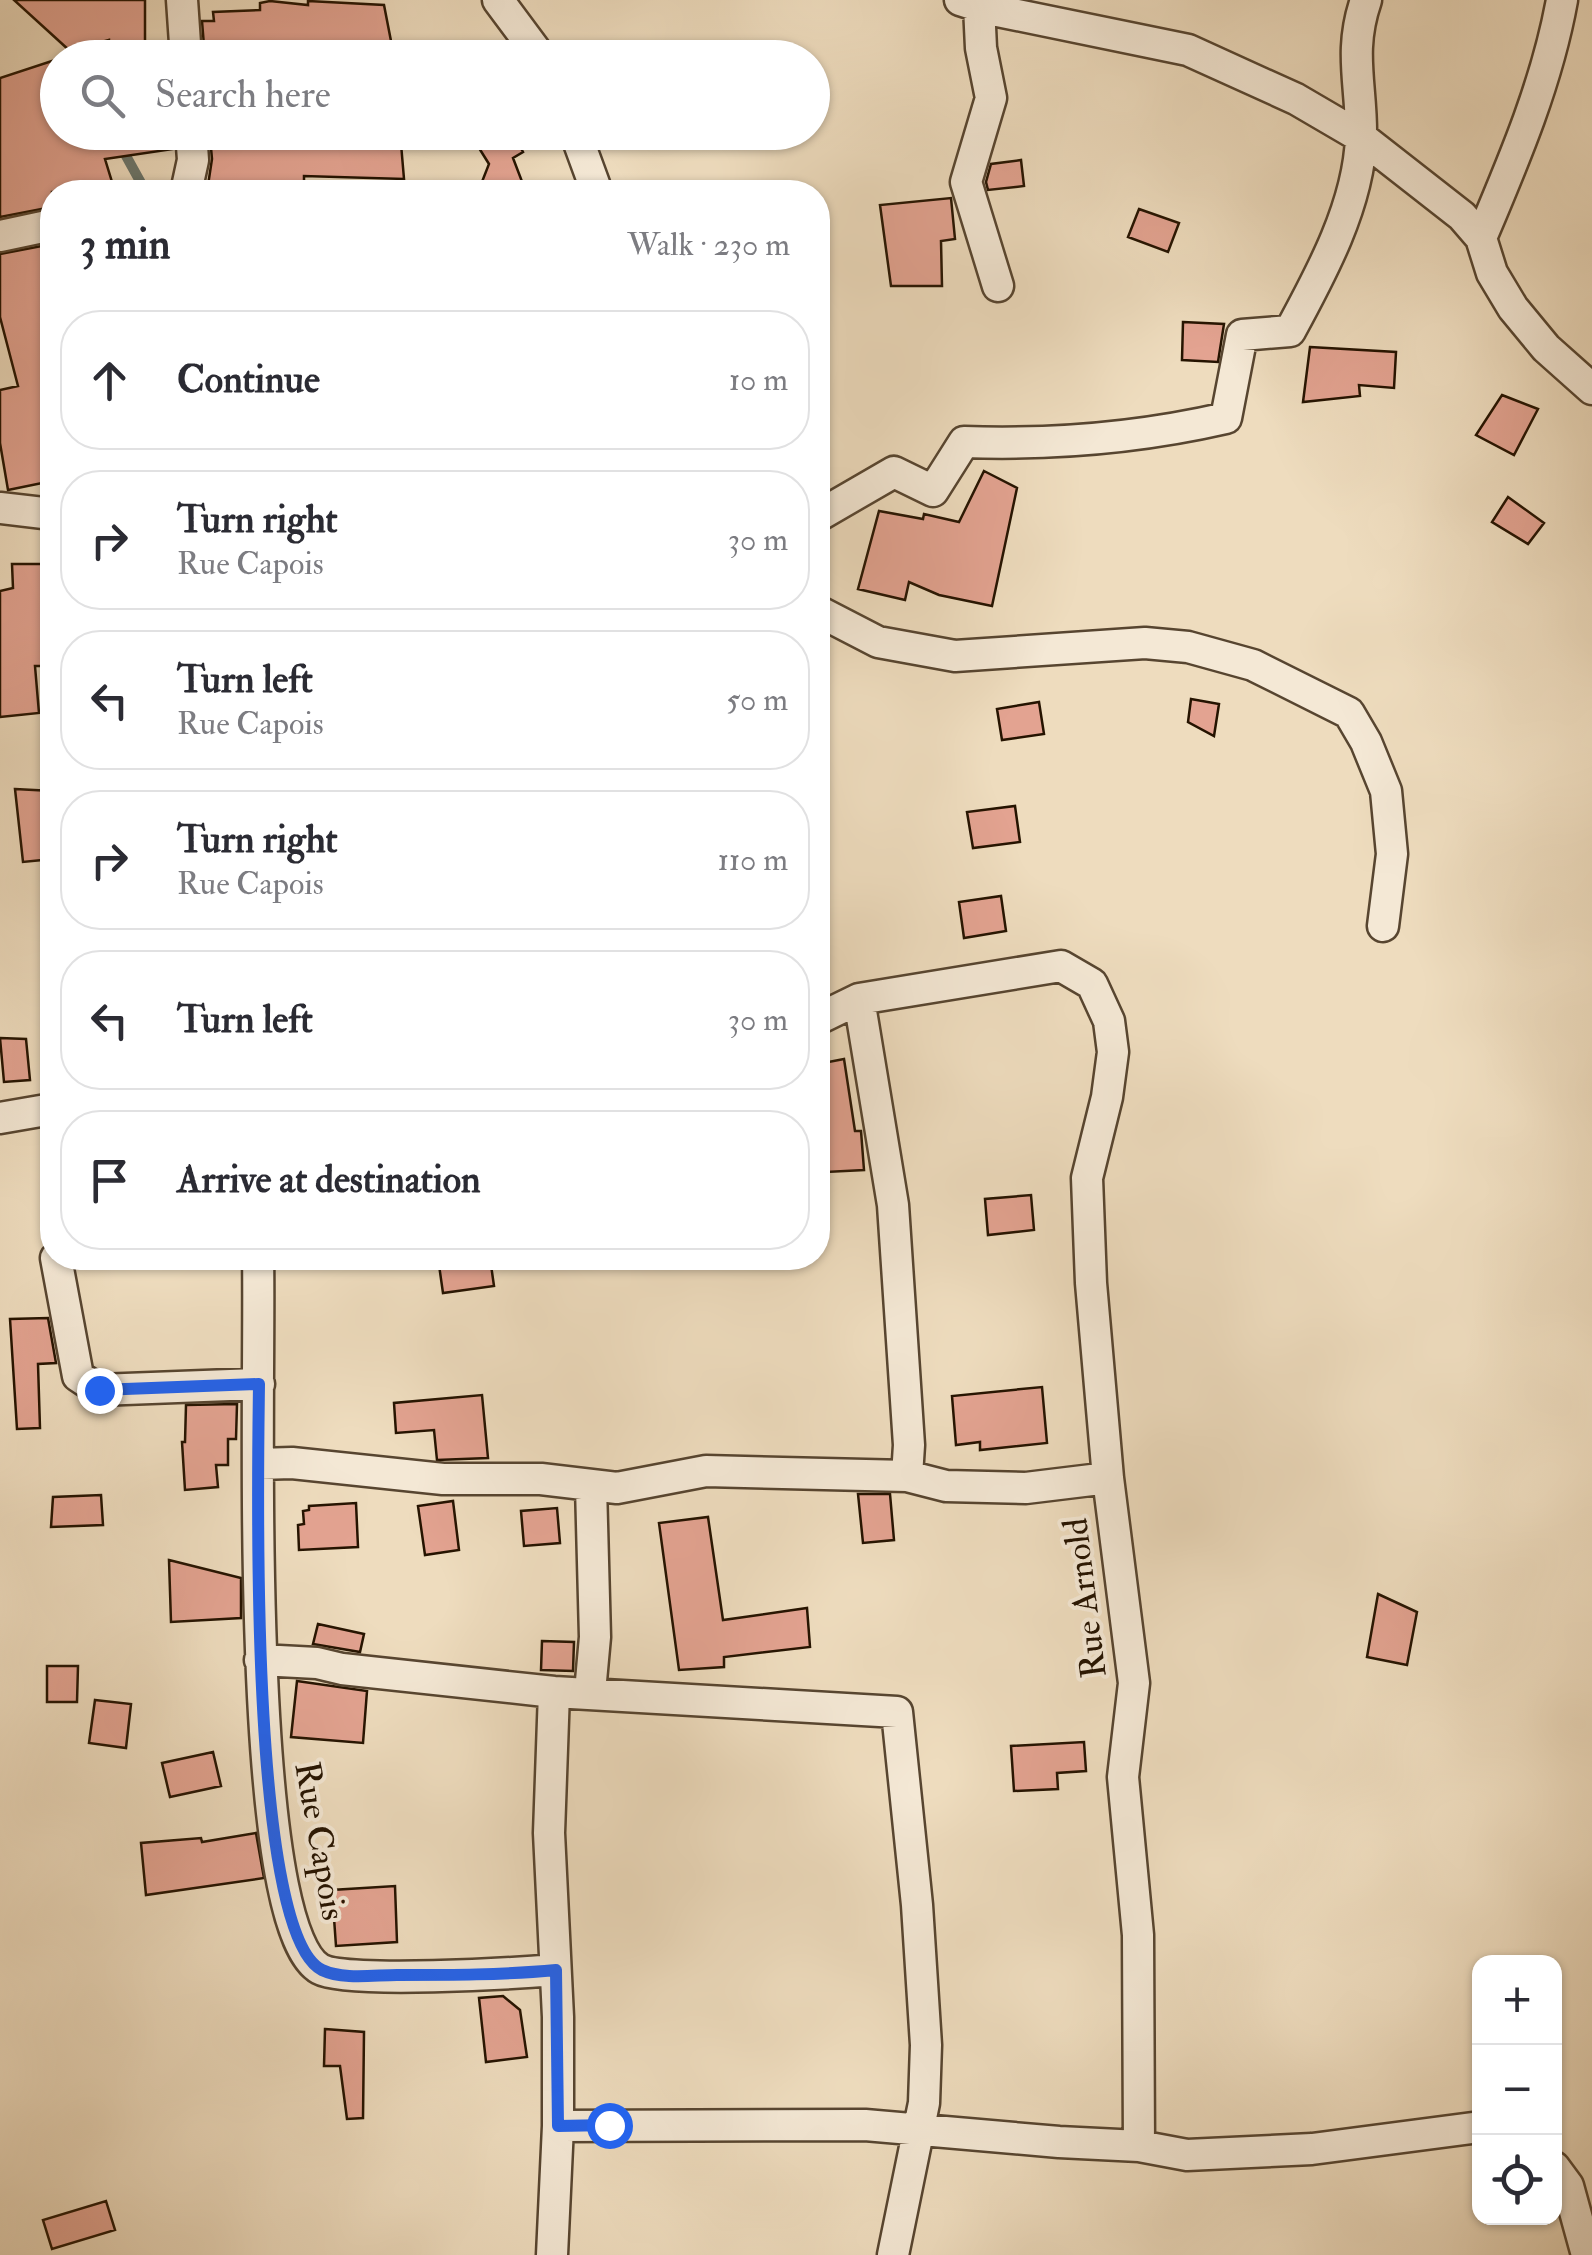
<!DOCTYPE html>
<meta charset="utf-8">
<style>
:root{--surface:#fff;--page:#f7f7f7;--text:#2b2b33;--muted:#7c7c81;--line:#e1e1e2}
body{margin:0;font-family:"IM FELL Double Pica",serif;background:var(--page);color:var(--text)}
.controls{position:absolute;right:30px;bottom:30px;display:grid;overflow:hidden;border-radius:20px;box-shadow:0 2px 8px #0004}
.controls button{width:90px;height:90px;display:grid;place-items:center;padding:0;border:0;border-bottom:2px solid var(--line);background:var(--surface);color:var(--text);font:50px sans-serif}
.stop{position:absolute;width:30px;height:30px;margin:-22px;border:8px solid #2563eb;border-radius:50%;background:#fff}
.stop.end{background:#2563eb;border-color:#fff;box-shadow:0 2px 10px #0008}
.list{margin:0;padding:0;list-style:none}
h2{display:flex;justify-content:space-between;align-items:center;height:130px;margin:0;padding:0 40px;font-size:42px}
h2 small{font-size:32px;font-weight:400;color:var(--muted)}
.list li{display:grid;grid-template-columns:65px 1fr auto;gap:30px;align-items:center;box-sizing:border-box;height:140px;margin:0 20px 20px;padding:0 20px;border:2px solid var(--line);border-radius:40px}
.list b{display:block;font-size:38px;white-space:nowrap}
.list p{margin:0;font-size:32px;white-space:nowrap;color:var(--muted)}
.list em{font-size:32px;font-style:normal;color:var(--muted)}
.icon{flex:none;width:55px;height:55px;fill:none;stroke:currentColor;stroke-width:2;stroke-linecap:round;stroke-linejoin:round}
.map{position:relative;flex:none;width:1592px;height:2255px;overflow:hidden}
.search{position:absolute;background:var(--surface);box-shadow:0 2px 8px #0004;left:40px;top:40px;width:790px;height:110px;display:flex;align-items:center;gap:25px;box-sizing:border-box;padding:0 35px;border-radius:55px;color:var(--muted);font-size:38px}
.panel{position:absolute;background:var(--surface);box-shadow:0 2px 8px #0004;left:40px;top:180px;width:790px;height:1090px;border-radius:40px}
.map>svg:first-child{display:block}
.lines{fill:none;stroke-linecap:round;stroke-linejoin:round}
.stream{stroke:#6b776d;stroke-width:10}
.building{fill:#e3a391;stroke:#251300;stroke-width:2.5}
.street-casing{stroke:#574530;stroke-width:35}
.street{stroke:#f4e8d5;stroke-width:30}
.route{stroke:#2563eb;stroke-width:12}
.labels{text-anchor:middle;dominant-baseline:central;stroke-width:8;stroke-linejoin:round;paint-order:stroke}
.street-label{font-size:35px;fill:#251300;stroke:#f4e8d5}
</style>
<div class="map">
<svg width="1592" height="2255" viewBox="0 0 1592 2255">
<rect width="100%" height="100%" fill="#eedcbe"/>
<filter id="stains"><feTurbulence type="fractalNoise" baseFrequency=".002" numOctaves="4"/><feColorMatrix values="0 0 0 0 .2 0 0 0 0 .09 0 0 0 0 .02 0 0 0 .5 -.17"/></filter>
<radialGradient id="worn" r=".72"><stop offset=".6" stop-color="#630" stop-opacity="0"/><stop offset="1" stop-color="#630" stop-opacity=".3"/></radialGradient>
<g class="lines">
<!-- stream -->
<path class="stream" d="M 120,145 L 146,192"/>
</g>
<!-- building -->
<path class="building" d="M 14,0 L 145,0 L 145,56 L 110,58 L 109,40 L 70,51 Z
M 270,1 L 308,5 L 308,1 L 384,5 L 391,41 L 382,44 L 326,42 L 325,50 L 254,47 L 255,58 L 205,58 L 202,21 L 214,21 L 213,12 L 260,10 L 260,3 Z
M 58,59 L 58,132 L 172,132 L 173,149 L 105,159 L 112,182 L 76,192 L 52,192 L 52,207 L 0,217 L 0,78 Z
M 250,132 L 400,132 L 404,179 L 304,176 L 304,191 L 207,192 L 212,159 L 210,137 L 250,136 Z
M 469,132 L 512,132 L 523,152 L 513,158 L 526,192 L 478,192 L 489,164 Z
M 1021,160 L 1024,186 L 988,190 L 986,182 L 991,164 Z
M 951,198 L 955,239 L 941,241 L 942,286 L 891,286 L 880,205 Z
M 1139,209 L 1179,223 L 1168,252 L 1128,237 Z
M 52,244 L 52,481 L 8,490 L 0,443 L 0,390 L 18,386 L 0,317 L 0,254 Z
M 1183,322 L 1224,324 L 1218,362 L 1182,360 Z
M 1310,347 L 1396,352 L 1394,388 L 1359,385 L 1360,396 L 1303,402 Z
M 1502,395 L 1538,409 L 1514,455 L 1476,435 Z
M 984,471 L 1017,488 L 992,606 L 939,595 L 909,582 L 905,600 L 858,589 L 879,511 L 923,519 L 924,514 L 959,522 Z
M 1508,497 L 1544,523 L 1528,544 L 1492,522 Z
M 12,564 L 52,564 L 52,666 L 35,666 L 39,713 L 0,717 L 0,591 L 13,588 Z
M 1191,699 L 1219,704 L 1214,736 L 1188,722 Z
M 1039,702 L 1044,734 L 1002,740 L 997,709 Z
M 15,789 L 52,791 L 52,859 L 23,862 Z
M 1015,806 L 1020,842 L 973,848 L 967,812 Z
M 1001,896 L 1006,931 L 964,938 L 959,902 Z
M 0,1038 L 26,1039 L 30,1080 L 4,1082 Z
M 844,1059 L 855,1131 L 861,1131 L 864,1170 L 826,1172 L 821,1098 L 818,1099 L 818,1064 Z
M 1031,1195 L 1034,1230 L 988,1235 L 985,1199 Z
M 438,1258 L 490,1258 L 494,1286 L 443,1293 Z
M 48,1318 L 56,1363 L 38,1364 L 40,1428 L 17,1429 L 10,1319 Z
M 1042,1387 L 1047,1443 L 980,1450 L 980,1442 L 956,1445 L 952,1396 Z
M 482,1395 L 488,1458 L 437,1460 L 434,1430 L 396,1433 L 394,1403 Z
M 237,1404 L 236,1439 L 228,1439 L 228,1465 L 216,1465 L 218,1487 L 185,1490 L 182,1442 L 185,1442 L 186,1405 Z
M 858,1494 L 890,1494 L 894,1540 L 863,1543 Z
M 101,1495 L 103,1525 L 51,1527 L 53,1497 Z
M 453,1501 L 459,1550 L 425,1555 L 418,1506 Z
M 356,1503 L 358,1547 L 299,1550 L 298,1525 L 304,1524 L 303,1511 L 309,1510 L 309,1506 Z
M 557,1508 L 560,1543 L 524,1546 L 521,1511 Z
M 708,1517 L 723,1620 L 807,1608 L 810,1647 L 724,1657 L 724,1667 L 679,1670 L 659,1523 Z
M 169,1560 L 241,1578 L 241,1618 L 171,1622 Z
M 1378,1594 L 1417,1612 L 1407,1665 L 1367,1657 Z
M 318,1624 L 364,1634 L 360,1652 L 313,1644 Z
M 542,1641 L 574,1642 L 573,1671 L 541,1670 Z
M 47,1666 L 78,1666 L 77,1702 L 47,1702 Z
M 297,1681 L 367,1691 L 363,1743 L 291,1737 Z
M 95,1700 L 131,1704 L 126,1748 L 89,1743 Z
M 1084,1742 L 1086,1771 L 1057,1773 L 1058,1789 L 1014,1791 L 1011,1746 Z
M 213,1752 L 221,1786 L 170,1797 L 162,1763 Z
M 256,1833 L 264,1878 L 146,1895 L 141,1843 L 201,1838 L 202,1842 Z
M 395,1886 L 397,1942 L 336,1946 L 332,1890 Z
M 503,1996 L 520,2010 L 527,2057 L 486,2062 L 479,1998 Z
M 325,2029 L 364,2032 L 363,2118 L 347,2119 L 340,2066 L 324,2066 Z
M 106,2201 L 115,2230 L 52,2249 L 43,2220 Z"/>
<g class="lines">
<defs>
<path id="street" d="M 182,0 L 186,58
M 498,0 L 541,58
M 960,0 L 988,9 L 1188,50 L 1296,99 L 1361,137 L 1462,216 L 1481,238 L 1492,273 L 1513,308 L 1546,348 L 1592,389
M 979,6 L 981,48 L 991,98 L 966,182 L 998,286
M 575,132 L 597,192
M 186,192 L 193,160 L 191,132
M 0,236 L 52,225
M 1481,238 C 1514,160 1547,83 1562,0
M 0,508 L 52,514
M 818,516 L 894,472 L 933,491 L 964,442 C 1052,445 1139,438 1226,418 L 1242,335 L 1290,331 C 1321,274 1359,204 1361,137 C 1362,86 1348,52 1366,0
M 818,611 L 878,642 L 955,656 L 1145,643 L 1188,647 L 1253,665 L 1349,713 L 1366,742 L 1386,791 L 1392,854 L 1383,926
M 859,999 L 893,1205 L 909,1445 L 907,1476
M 818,1019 L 859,999 L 1061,966 L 1092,984 L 1109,1021 L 1113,1052 L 1107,1097 L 1087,1178 L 1091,1283 L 1108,1478 L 1134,1683 L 1123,1777 L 1138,1935 L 1139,2146
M 0,1118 L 52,1109
M 56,1258 L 78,1376 L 99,1390 L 259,1384
M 258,1258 C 261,1362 241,1925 320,1969 C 346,1984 518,1973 555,1970
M 258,1464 L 292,1463 L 443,1479 L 541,1479 L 617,1488 L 706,1471 L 907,1476 L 946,1486 L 1026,1488 L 1108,1478
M 260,1660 L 317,1663 L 342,1669 L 554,1692 L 897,1712 L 917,1905 L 926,2045 L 924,2103 L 893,2255
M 590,1692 L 595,1637 L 591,1486
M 558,2126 L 865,2125 L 1059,2142 L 1139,2146 L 1187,2155 L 1312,2149 L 1480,2127
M 1554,2167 L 1568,2186 L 1587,2255
M 552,2255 L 558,2126 L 558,2017 L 549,1833 L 554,1692"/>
</defs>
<!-- street casing -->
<use href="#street" class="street-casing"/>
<!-- street -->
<use href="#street" class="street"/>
</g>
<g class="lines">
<!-- route -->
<path class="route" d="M 99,1390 L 259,1384 C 258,1471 248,1934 322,1970 C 343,1980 374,1975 397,1975 C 450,1975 503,1975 556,1970 L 558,2126 L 609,2125"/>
</g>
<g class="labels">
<!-- street labels -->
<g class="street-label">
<text transform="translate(1085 1598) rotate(-97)">Rue Arnold</text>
<text transform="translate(320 1841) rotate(80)">Rue Capois</text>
</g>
</g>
<rect width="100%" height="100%" filter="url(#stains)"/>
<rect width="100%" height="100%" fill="url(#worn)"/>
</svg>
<div class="controls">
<button>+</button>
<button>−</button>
<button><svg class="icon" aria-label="locate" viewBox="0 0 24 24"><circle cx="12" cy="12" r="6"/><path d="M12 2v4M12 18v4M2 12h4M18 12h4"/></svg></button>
</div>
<div class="stop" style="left:609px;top:2125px"></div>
<div class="stop end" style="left:99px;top:1390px"></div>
<div class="search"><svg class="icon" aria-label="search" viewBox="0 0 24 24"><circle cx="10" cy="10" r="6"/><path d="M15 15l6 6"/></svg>Search here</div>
<section class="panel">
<h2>3 min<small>Walk · 230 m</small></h2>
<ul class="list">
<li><svg class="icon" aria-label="ahead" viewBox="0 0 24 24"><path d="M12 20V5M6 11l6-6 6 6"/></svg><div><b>Continue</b></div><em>10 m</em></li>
<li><svg class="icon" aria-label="right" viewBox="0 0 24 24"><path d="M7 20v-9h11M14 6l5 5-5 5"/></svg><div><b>Turn right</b><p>Rue Capois</p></div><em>30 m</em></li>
<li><svg class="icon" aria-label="left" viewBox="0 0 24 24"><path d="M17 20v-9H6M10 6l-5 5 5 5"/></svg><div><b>Turn left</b><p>Rue Capois</p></div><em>50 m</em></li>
<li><svg class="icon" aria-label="right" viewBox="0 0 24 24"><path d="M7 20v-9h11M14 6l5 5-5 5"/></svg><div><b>Turn right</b><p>Rue Capois</p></div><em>110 m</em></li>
<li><svg class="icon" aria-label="left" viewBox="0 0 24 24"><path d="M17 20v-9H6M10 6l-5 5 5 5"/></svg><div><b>Turn left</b></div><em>30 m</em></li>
<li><svg class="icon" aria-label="arrive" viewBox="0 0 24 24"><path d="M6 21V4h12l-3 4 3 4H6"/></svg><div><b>Arrive at destination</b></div></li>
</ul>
</section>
</div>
